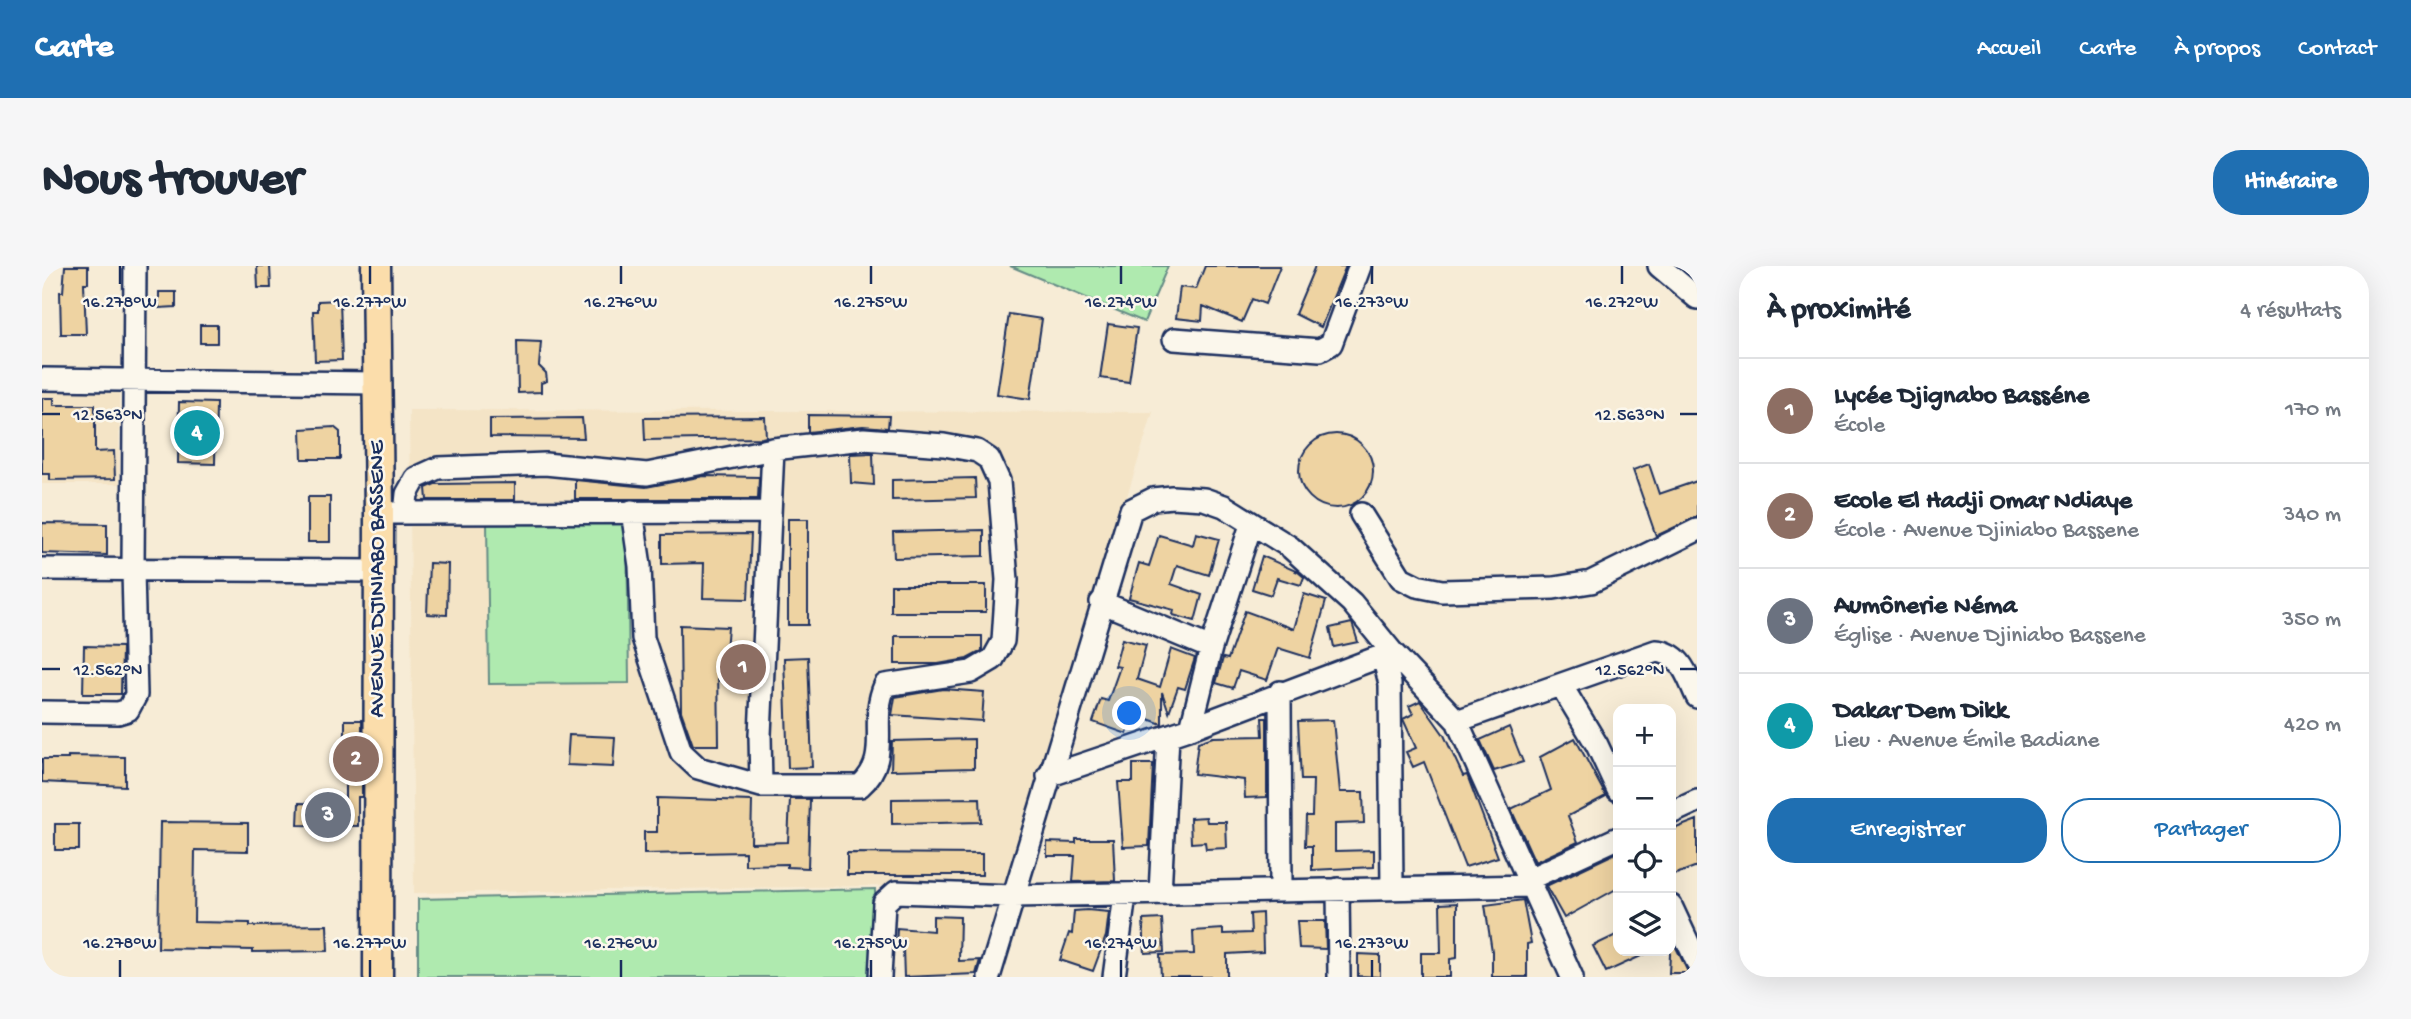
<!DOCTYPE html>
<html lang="fr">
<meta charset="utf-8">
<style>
:root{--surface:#fff;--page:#f6f6f7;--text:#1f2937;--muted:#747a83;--line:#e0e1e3;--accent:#1f6fb2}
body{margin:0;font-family:"Gochi Hand",sans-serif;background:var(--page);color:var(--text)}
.controls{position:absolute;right:21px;bottom:21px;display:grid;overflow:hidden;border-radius:14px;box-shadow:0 7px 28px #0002}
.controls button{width:63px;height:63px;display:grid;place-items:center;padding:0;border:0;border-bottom:2px solid var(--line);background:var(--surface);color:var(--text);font:35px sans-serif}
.you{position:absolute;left:1088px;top:448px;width:24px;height:24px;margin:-18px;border:5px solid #fff;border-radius:50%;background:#1a73e8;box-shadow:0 0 0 10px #1a73e833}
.badge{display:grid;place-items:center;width:46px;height:46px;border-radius:50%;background:var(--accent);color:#fff;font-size:23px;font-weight:700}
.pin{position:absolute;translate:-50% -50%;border:4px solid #fff;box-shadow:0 2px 7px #0006}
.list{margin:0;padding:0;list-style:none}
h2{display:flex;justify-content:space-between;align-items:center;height:91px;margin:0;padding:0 28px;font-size:30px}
h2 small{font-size:23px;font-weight:400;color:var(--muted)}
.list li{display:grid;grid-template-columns:46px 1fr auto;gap:21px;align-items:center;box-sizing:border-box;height:105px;padding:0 28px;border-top:2px solid var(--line)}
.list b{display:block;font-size:26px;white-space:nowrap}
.list p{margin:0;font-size:23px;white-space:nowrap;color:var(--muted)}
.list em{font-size:23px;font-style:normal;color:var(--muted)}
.actions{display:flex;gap:14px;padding:21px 28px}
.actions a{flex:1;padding:16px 0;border:2px solid var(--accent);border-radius:28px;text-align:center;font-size:24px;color:var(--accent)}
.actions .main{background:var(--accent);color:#fff}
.icon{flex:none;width:38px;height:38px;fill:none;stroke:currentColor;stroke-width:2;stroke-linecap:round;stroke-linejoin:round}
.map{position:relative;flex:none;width:1655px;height:711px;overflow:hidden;border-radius:28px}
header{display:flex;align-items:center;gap:42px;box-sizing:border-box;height:98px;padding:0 35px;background:var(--accent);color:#fff}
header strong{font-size:33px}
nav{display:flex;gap:38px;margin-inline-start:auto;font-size:24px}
.intro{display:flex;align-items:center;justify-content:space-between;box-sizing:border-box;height:168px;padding:0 42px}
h1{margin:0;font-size:49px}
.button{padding:18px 32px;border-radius:28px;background:var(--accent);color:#fff;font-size:24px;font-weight:700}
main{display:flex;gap:42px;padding:0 42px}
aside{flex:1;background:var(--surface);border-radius:28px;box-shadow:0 7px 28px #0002}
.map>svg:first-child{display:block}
.built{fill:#f4e4c6}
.green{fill:#afeaaf;stroke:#658c86;stroke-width:2}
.building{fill:#eed3a2;stroke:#1b2f5e;stroke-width:2}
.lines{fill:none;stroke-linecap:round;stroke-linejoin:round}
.minor-casing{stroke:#1b2f5e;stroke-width:26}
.major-casing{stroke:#1b2f5e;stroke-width:33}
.minor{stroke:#fbf7ec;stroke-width:21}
.major{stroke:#fbddab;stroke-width:28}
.ticks{fill:none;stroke:#1b2f5e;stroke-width:2.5}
.labels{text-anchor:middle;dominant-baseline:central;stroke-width:5;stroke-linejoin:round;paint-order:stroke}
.street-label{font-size:23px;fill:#1b2f5e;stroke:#fbf7ec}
.ticks-label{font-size:18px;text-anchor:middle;fill:#1b2f5e;stroke:#fbf7ec;stroke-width:5;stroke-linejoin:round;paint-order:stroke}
</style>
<header>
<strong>Carte</strong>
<nav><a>Accueil</a><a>Carte</a><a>À propos</a><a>Contact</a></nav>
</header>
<div class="intro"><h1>Nous trouver</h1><a class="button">Itinéraire</a></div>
<main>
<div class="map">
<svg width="1655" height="711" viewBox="0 0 1655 711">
<rect width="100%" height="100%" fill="#f7ecd6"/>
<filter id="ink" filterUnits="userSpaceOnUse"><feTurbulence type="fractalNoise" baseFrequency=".0143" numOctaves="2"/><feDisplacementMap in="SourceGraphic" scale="14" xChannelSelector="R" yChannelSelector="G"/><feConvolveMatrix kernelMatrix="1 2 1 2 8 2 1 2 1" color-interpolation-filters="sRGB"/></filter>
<g filter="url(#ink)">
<!-- built -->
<path class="built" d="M 0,126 L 77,126 L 77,218 L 0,218 Z
M 367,144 L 1111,146 L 966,618 L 372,627 Z"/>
<!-- green -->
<path class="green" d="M 968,0 L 1126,0 L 1102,56 Z
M 585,255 L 587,417 L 447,418 L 445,256 Z
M 833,623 L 833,711 L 376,711 L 376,633 Z"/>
<!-- building -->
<path class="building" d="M 23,0 L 46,0 L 46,17 L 42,17 L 44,68 L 19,68 L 18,26 L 21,26 Z
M 215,0 L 228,0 L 229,22 L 216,22 Z
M 1163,0 L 1238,0 L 1223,38 L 1210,33 L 1200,56 L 1161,40 L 1160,55 L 1134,52 L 1138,21 L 1154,23 Z
M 1273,0 L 1304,0 L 1279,61 L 1253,48 Z
M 117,26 L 134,26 L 134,41 L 117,42 Z
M 298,34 L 300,94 L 273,95 L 271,45 L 276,45 L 276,35 Z
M 967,48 L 1000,53 L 988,133 L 955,128 Z
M 1066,58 L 1095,62 L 1087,116 L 1058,112 Z
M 158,59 L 175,59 L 175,77 L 158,77 Z
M 475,75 L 499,76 L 497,100 L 504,107 L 505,115 L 499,117 L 499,126 L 476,127 Z
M 0,132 L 12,132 L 12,139 L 53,139 L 53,186 L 72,185 L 73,213 L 8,214 L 8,208 L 0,208 Z
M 137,136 L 174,137 L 173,198 L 136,197 Z
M 766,149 L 847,150 L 846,162 L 821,160 L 766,166 Z
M 723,151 L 724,171 L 720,172 L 603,174 L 602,152 Z
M 540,152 L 542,172 L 448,171 L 448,153 Z
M 292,161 L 298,166 L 298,193 L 260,193 L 259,163 Z
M1257 205a37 37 0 1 1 74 0a37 37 0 1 1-74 0Z
M 831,187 L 832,219 L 809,217 L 808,188 Z
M 1607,198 L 1617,228 L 1655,215 L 1655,251 L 1614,270 L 1591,204 Z
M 662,210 L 717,211 L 716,233 L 533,233 L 533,214 L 604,221 Z
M 933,212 L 934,232 L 850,234 L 850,214 Z
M 473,217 L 473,234 L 385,234 L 384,222 L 393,218 Z
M 266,231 L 288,231 L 288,276 L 266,276 Z
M 746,253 L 766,253 L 766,359 L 746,359 Z
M 0,257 L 65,258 L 65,289 L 0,287 Z
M 942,264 L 942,290 L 852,292 L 851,266 Z
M 1154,267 L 1177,273 L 1167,309 L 1135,299 L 1129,318 L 1160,329 L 1153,355 L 1131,349 L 1132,344 L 1087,332 L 1097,297 L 1107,300 L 1117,269 L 1151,279 Z
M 709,268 L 706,333 L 661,332 L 662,297 L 620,298 L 620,269 Z
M 1220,290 L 1256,306 L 1262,311 L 1259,319 L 1235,312 L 1229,329 L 1210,323 Z
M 387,297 L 406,298 L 405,349 L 385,348 Z
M 849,319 L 944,319 L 944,346 L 849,346 Z
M 1262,328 L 1284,335 L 1268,392 L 1236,382 L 1225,414 L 1197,405 L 1191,422 L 1174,417 L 1181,392 L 1186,393 L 1203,345 L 1252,363 Z
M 1310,357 L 1316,376 L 1292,381 L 1288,362 Z
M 638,359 L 686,361 L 683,396 L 676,396 L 677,479 L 651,479 L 639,445 Z
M 853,370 L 940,370 L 940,385 L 925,393 L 896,398 L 853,398 Z
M 1080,373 L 1104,379 L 1095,413 L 1118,421 L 1129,383 L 1153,392 L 1143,423 L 1136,421 L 1127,446 L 1120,426 L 1120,458 L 1092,448 L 1085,468 L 1051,456 L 1059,433 L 1066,435 L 1078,401 L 1073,400 Z
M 42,380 L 80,381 L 79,428 L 41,428 Z
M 766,391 L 770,501 L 746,502 L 742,392 Z
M 901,423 L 942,426 L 940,455 L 850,449 L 853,431 Z
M 1378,435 L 1402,469 L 1421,510 L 1425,509 L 1456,591 L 1423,601 L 1382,496 L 1371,501 L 1364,486 L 1374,482 L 1361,453 L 1371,448 L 1367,440 Z
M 1220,452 L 1225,452 L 1225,531 L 1203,532 L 1202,514 L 1152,508 L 1156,476 L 1171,471 L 1221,470 Z
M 303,454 L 320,454 L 320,531 L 316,531 L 316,560 L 256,559 L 257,537 L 303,538 Z
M 1291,454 L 1298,526 L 1321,526 L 1322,557 L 1293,558 L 1293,585 L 1332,584 L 1332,601 L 1270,604 L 1270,580 L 1263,580 L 1264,550 L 1270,550 L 1271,514 L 1259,514 L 1256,455 Z
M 1467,461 L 1481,496 L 1452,505 L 1438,474 Z
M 527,469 L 573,471 L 571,501 L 525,499 Z
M 1533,472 L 1564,530 L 1526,550 L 1536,576 L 1493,596 L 1469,543 L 1509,524 L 1498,491 Z
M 932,473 L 932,502 L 849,504 L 850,475 Z
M 26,490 L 83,491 L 83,520 L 0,516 L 0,493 L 26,493 Z
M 1091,498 L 1111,498 L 1107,580 L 1081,581 L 1076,516 L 1091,516 Z
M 615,532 L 710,535 L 709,577 L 746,576 L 748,533 L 768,533 L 766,602 L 745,601 L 745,598 L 703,599 L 703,586 L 602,588 L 602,566 L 615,566 Z
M 938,532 L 939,556 L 850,558 L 850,533 Z
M 1164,551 L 1165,556 L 1184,556 L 1185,582 L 1164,583 L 1163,576 L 1149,577 L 1148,552 Z
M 1655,554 L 1655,600 L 1629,610 L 1629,564 Z
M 118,556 L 206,557 L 206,585 L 153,584 L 152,656 L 208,657 L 208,660 L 285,659 L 286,685 L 211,686 L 211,684 L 116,682 Z
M 13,558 L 37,558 L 37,584 L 13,584 Z
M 1034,573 L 1071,573 L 1073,615 L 1031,616 L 1033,590 L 1005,590 L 1005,576 L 1034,577 Z
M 1576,586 L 1576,622 L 1522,652 L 1504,620 Z
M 805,587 L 940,588 L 940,609 L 805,609 Z
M 1481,634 L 1489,677 L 1485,678 L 1485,711 L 1450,711 L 1450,685 L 1443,639 Z
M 1415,637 L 1415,692 L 1408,693 L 1408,711 L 1379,711 L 1379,687 L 1399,687 L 1398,638 Z
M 1045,644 L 1067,646 L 1064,670 L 1051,705 L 1018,694 L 1027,667 L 1030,668 L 1032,645 Z
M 1220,647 L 1221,686 L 1185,688 L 1185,711 L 1119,711 L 1118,689 L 1152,688 L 1151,665 L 1181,663 L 1181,668 L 1209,667 L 1208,648 Z
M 891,650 L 918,651 L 917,695 L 938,694 L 934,708 L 862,711 L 861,682 L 854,681 L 855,662 L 891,665 Z
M 1120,653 L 1122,686 L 1103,687 L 1101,654 Z
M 1255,655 L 1283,655 L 1284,683 L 1257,682 Z
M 1576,668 L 1576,685 L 1610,685 L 1564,706 L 1551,680 Z
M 1629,671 L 1645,704 L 1645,707 L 1627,707 Z
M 1316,688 L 1338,689 L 1338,711 L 1316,710 Z"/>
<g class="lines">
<defs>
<path id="minor" d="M 1617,0 L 1655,32
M 1132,73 L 1278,84 L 1289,78 L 1318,0
M 0,113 L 335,117
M 350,247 L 728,246
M 363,247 L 365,228 L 374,212 L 396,202 L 503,198 L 605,208 L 731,183 L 822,173 L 902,179 L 935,185 L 947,193 L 957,215 L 965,314 L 961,375 L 951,393 L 929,406 L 843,419 C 826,457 851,491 818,520 L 719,520 L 656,502 L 639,486 L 601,372 L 598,300 L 590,245
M 1319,248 L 1359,312 L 1375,320 L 1400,325 L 1512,322 L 1549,316 L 1655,264
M 0,303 L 337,305
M 1059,336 L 1169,382
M 1341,389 L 1348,418 L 1350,622
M 1519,419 L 1555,479 L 1576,524
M 1238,426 L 1239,625
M 0,446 L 76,447 L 86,444 L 94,429 L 91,304 L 93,0
M 1415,455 L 1614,385 C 1640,387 1645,410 1655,431
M 1149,462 L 1169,382 L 1209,259
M 1006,510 L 1149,462 L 1350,386
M 719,520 L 718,469 L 731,183
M 1629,547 L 1655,535
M 1487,613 L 1576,572
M 1296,623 L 1297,711
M 1118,627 L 1126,470
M 1629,640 L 1655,696
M 838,711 L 842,637 L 854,626 L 972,630 L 1491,620
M 947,711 L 1089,244 L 1111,233 L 1130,231 L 1162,233 L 1182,240 L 1248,281 L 1310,337 L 1350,386 L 1415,455 L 1530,711
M 1072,711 L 1083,629"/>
<path id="major" d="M 334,0 L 337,247 L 336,711"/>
</defs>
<!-- minor casing -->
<use href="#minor" class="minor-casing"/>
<!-- major casing -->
<use href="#major" class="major-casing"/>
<!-- minor -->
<use href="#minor" class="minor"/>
<!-- major -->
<use href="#major" class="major"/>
</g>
</g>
<!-- ticks -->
<path class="ticks" d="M 78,0 L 78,18M 328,0 L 328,18M 579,0 L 579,18M 829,0 L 829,18M 1079,0 L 1079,18M 1330,0 L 1330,18M 1580,0 L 1580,18M 0,148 L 18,148M 1638,148 L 1655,148M 0,403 L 18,403M 1638,403 L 1655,403M 78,694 L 78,711M 328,694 L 328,711M 579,694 L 579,711M 829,694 L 829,711M 1079,694 L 1079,711M 1330,694 L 1330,711"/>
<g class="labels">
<!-- street labels -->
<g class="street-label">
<text transform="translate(336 313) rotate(-90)">AVENUE DJINIABO BASSENE</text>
</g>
</g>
<g class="ticks-label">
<text x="78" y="41">16.278°W</text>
<text x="328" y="41">16.277°W</text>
<text x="579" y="41">16.276°W</text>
<text x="829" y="41">16.275°W</text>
<text x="1079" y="41">16.274°W</text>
<text x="1330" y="41">16.273°W</text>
<text x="1580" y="41">16.272°W</text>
<text x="66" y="154">12.563°N</text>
<text x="1588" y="154">12.563°N</text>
<text x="66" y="409">12.562°N</text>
<text x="1588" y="409">12.562°N</text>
<text x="78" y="682">16.278°W</text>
<text x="328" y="682">16.277°W</text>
<text x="579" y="682">16.276°W</text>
<text x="829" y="682">16.275°W</text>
<text x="1079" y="682">16.274°W</text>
<text x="1330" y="682">16.273°W</text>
</g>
</svg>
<div class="controls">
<button>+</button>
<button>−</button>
<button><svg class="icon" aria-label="locate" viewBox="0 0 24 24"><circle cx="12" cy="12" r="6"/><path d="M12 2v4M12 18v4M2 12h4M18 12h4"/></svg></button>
<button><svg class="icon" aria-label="layers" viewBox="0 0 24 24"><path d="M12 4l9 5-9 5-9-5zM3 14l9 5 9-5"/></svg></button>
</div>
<div class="you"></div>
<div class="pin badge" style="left:701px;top:401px;background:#8d6e63">1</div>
<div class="pin badge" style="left:314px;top:493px;background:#8d6e63">2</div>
<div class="pin badge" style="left:286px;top:549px;background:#6b7280">3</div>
<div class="pin badge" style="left:155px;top:167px;background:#0f9aa8">4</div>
</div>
<aside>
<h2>À proximité<small>4 résultats</small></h2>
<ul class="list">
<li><span class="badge" style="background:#8d6e63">1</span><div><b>Lycée Djignabo Basséne</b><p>École</p></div><em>170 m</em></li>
<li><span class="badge" style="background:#8d6e63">2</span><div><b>Ecole El Hadji Omar Ndiaye</b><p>École · Avenue Djiniabo Bassene</p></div><em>340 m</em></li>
<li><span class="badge" style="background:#6b7280">3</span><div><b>Aumônerie Néma</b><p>Église · Avenue Djiniabo Bassene</p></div><em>350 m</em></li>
<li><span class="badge" style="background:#0f9aa8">4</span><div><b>Dakar Dem Dikk</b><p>Lieu · Avenue Émile Badiane</p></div><em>420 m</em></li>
</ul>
<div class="actions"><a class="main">Enregistrer</a><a>Partager</a></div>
</aside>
</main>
